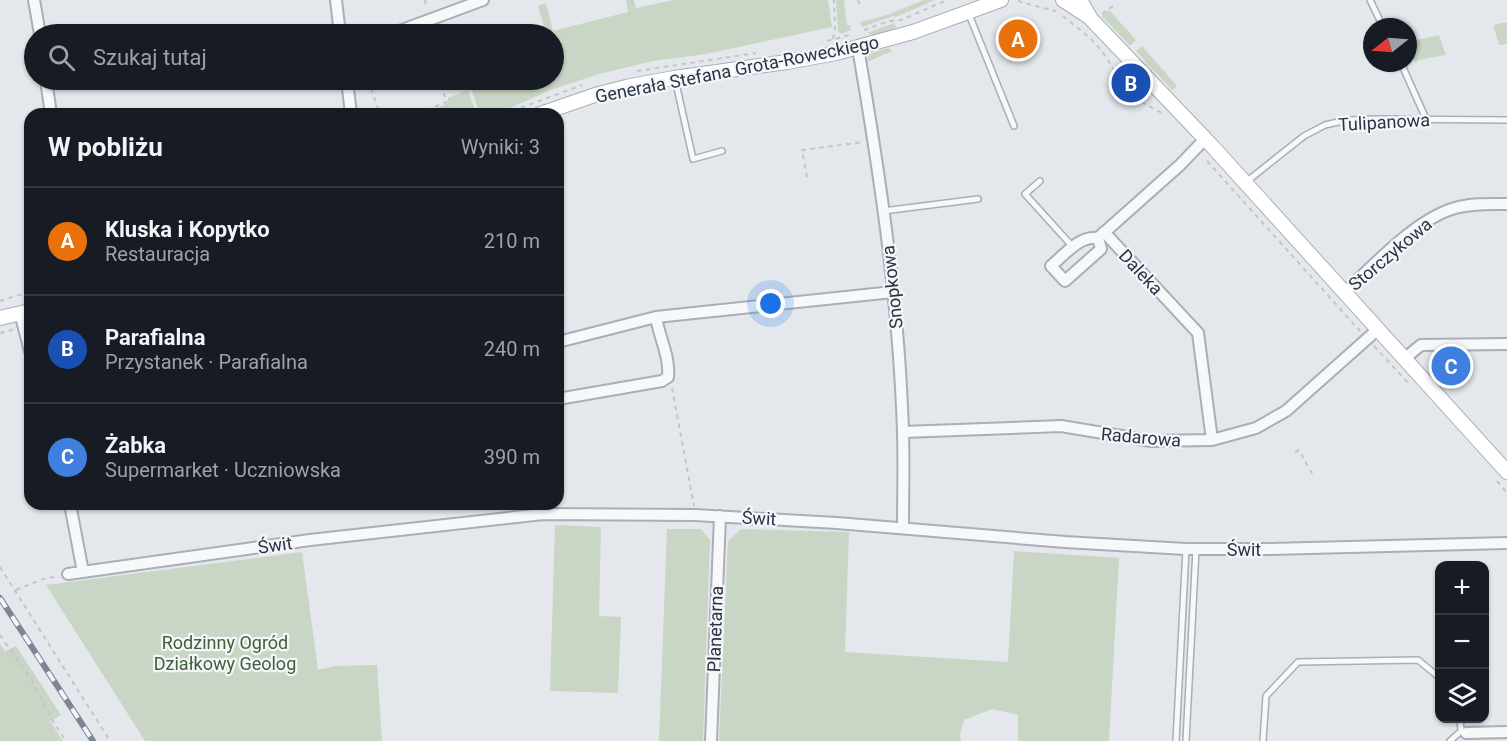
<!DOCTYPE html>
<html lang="pl">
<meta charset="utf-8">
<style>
:root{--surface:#171b24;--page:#242831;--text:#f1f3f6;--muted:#9ea1a6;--line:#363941;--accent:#b45309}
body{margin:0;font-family:Roboto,sans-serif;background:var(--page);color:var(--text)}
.controls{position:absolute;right:18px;bottom:18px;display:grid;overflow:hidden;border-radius:12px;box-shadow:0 2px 4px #0004}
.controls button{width:54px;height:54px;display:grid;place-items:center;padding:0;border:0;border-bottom:2px solid var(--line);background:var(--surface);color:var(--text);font:30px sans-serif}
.compass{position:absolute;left:1363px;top:18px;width:54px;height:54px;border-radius:50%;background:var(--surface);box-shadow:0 2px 4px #0004;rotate:253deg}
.you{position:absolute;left:771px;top:304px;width:21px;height:21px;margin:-15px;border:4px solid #fff;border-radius:50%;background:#1a73e8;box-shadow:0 0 0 9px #1a73e833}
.badge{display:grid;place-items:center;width:39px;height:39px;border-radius:50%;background:var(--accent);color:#fff;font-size:20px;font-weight:700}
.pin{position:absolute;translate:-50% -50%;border:3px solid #fff;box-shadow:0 2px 6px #0006}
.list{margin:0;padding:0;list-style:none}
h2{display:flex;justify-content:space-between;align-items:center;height:78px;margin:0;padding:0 24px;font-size:26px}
h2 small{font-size:20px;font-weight:400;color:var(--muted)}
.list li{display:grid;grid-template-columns:39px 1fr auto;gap:18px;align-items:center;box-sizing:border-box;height:108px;padding:0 24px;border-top:2px solid var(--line)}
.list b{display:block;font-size:22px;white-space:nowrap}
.list p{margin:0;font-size:20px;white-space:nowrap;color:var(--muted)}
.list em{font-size:20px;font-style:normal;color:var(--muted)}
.icon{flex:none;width:33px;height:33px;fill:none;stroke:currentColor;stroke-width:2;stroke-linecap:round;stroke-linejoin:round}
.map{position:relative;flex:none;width:1507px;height:741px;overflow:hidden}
.search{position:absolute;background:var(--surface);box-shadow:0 2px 4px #0004;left:24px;top:24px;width:540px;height:66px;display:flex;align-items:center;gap:15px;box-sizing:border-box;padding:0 21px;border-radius:33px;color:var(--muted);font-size:22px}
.panel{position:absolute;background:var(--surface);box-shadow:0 2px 4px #0004;left:24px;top:108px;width:540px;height:402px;border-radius:18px}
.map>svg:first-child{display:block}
.green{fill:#c9d6c5}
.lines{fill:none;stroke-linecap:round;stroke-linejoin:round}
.lane-casing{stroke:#a9aeb7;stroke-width:8}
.street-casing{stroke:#a9aeb7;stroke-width:14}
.secondary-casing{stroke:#a9aeb7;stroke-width:16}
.path{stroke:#c2c5cb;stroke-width:2;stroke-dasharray:4.5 4.5;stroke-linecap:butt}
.lane{stroke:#f7f8fa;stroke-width:5}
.street{stroke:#f7f8fa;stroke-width:10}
.secondary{stroke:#fff;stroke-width:14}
.rail-casing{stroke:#7d8696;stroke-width:6}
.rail{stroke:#f4f6f9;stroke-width:4;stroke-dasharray:11;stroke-linecap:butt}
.labels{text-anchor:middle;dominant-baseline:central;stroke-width:4.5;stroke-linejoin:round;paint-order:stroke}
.street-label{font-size:18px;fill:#2b3445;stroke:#f4f6f9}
.park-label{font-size:18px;fill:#3f6138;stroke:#f4f6f9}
</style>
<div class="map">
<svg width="1507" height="741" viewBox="0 0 1507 741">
<rect width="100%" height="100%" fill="#e4e7ec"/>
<!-- green -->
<path class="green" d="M 626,0 L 634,0 L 636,8 L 674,0 L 828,0 L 832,27 L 706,54 L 653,61 L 599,74 L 551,90 L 496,114 L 480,114 L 468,80 L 554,80 L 554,34 L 542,34 L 546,33 L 538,6 L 546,3 L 553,31 L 628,12 Z
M 836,0 L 844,0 L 847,25 L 850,25 L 851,30 L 841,34 L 838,31 Z
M 924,0 L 935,0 L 896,17 L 893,16 L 862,27 L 860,22 L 884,16 Z
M 1109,10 L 1136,40 L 1130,46 L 1102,16 Z
M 1507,22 L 1507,44 L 1499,45 L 1493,25 Z
M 894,23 L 896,27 C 887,32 877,38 867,33 Z
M 1439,35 L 1446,55 L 1418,60 L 1416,63 L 1408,53 L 1408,42 Z
M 1142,46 L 1177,86 L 1172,90 L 1136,51 Z
M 888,48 L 892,51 L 867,62 L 869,54 Z
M 468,90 L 476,114 L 423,114 L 448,103 L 448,98 Z
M 555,525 L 601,527 L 599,616 L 621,617 L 618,693 L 550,691 Z
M 667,529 L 701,529 L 710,540 L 703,741 L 659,741 Z
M 741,529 L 849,532 L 845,652 L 1008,662 L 1014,551 L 1119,558 L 1109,741 L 1018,741 L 1018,715 L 992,709 L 964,720 L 960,734 L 961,741 L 719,741 L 728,541 Z
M 302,552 L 318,670 L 335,666 L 377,665 L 382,741 L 145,741 L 46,585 Z
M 0,644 L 5,651 L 16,646 L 61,715 L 50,721 L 63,741 L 0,741 Z"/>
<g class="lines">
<defs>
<path id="lane" d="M 1370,0 L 1383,27
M 968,12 L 1014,126
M 1401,63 L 1426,119
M 675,79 L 693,159 L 722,151
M 1040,181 L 1025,194 L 1073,247
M 1246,182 L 1304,136 L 1325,125 L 1347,120 L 1377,119 L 1507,120
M 883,211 L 978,199
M 1460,718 L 1461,731 L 1466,733
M 1176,741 L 1186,549
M 1186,741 L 1196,549
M 1263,741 L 1266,696 L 1298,662 L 1418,660 L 1440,678
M 1450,741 L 1461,731"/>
<path id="street" d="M 34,0 L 40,34
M 336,0 L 340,34
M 391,34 L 483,0
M 858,48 C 880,175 899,303 903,432 C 904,464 903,496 903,528
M 46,80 L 51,114
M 347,80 L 351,114
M 1104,232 L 1198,333 L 1212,440
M 1098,238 L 1101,249 L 1065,281 L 1051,266 C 1064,255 1080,235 1098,238 L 1180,165 L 1205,139
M 1344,293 C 1374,265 1416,219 1455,208 C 1472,203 1490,204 1507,204
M 20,313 L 30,351
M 558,342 L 656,317 L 893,292
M 1404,359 L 1421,345 L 1507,344
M 558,399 L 662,381 L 668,377 C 670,356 659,337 656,317
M 903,432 L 1061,426 L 1151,441 L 1212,440 L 1256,428 L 1286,411 L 1377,330
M 70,504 L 83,572
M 68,574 L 310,540 L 543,514 L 695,515 L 837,523 L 1065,542 L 1186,549 L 1267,549 L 1507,543
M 1466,733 L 1507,732
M 711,741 L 720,516"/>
<path id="secondary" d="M 1063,0 L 1089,17
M 1080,0 L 1091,19 L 1212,146 L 1507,472
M 540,114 L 595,95 L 630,86 L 674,78 L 787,62 L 836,53 L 913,32 L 1001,0
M 0,318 L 30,311"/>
</defs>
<!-- lane casing -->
<use href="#lane" class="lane-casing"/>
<!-- street casing -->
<use href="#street" class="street-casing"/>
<!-- secondary casing -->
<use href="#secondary" class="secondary-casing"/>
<!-- path -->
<path class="path" d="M 425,0 L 426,9
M 858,0 L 861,9
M 1019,0 L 1020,2 L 1056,11
M 1102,14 L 1116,4
M 1063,16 L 1090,38 L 1102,51 L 1118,76 L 1145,104 L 1162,113
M 864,30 L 889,21 L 901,20 L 947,0
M 833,39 L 835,29 L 834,0
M 827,41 L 853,34
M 637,71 L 756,53
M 321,80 L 322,82
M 368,80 L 380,114
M 406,114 L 417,110 L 420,112
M 421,114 L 420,112 L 447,102 L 439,80
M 504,114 L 582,85
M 1207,161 L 1360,331
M 807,177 L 802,150 L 864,142
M 0,301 L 18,295 L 30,294
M 0,333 L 15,329
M 1374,346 L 1411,386
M 672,388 L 694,506
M 1295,452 L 1299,450 L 1314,477
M 1497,481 L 1507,493
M 0,567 L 110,741
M 16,590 L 40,580 L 58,576
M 0,635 L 32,681 L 54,723 L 66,741"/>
<!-- lane -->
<use href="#lane" class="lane"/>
<!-- street -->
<use href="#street" class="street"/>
<!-- secondary -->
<use href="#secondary" class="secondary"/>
<defs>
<path id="rail" d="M 0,598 L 93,741"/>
</defs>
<!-- rail casing -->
<use href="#rail" class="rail-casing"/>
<!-- rail -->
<use href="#rail" class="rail"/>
</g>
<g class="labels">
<!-- street labels -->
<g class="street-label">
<text transform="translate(737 69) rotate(-11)">Generała Stefana Grota-Roweckiego</text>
<text transform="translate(1384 122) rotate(-3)">Tulipanowa</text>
<text transform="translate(1390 254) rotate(-40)">Storczykowa</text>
<text transform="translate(1141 272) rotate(47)">Daleka</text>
<text transform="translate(892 287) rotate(-96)">Snopkowa</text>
<text transform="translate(1141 437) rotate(5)">Radarowa</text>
<text transform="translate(759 518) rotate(3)">Świt</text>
<text transform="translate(275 545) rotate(-8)">Świt</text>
<text x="1244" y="549">Świt</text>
<text transform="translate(715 629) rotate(-88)">Planetarna</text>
</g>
<!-- park labels -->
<g class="park-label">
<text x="225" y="642">Rodzinny Ogród<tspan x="225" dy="21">Działkowy Geolog</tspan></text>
</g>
</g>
</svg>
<div class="controls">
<button>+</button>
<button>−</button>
<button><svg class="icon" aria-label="layers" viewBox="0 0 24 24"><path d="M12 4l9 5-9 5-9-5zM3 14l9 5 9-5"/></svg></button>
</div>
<svg class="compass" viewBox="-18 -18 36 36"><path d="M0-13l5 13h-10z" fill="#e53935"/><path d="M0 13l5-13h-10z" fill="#9ea1a6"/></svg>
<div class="you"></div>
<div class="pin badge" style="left:1018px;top:39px;background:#e8710a">A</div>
<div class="pin badge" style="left:1131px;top:83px;background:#1a4fb4">B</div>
<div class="pin badge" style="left:1451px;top:366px;background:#3f7fe0">C</div>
<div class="search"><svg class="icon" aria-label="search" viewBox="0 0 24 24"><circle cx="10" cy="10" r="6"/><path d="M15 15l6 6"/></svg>Szukaj tutaj</div>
<section class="panel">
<h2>W pobliżu<small>Wyniki: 3</small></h2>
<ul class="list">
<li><span class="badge" style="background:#e8710a">A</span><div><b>Kluska i Kopytko</b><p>Restauracja</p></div><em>210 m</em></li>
<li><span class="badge" style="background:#1a4fb4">B</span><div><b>Parafialna</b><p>Przystanek · Parafialna</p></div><em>240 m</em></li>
<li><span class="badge" style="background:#3f7fe0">C</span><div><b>Żabka</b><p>Supermarket · Uczniowska</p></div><em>390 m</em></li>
</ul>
</section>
</div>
